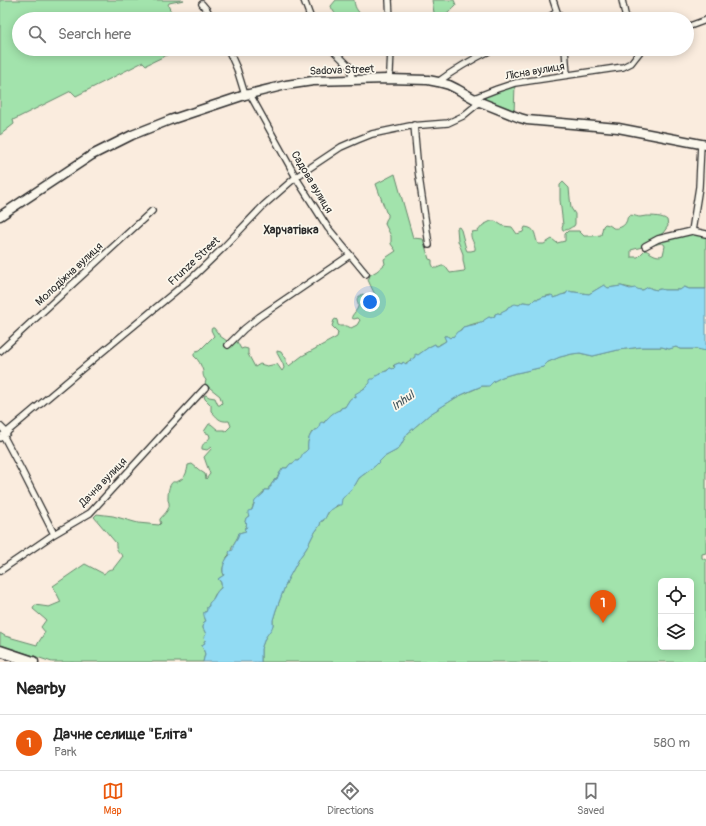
<!DOCTYPE html>
<meta charset="utf-8">
<style>
:root{--surface:#fff;--page:#f2f2f2;--text:#222;--muted:#767676;--line:#e0e0e0;--accent:#ea580c}
body{margin:0;font-family:Pangolin,sans-serif;background:var(--page);color:var(--text)}
.controls{position:absolute;right:12px;bottom:12px;display:grid;overflow:hidden;border-radius:6px;box-shadow:0 2px 10px #0003}
.controls button{width:36px;height:36px;display:grid;place-items:center;padding:0;border:0;border-bottom:1px solid var(--line);background:var(--surface);color:var(--text);font:20px sans-serif}
.you{position:absolute;left:370px;top:302px;width:14px;height:14px;margin:-10px;border:3px solid #fff;border-radius:50%;background:#1a73e8;box-shadow:0 0 0 6px #1a73e833}
.badge{display:grid;place-items:center;width:26px;height:26px;border-radius:50%;background:var(--accent);color:#fff;font-size:13px;font-weight:700}
.pin{position:absolute;translate:-50% -33px;filter:drop-shadow(0 1px 2px #0008)}
.pin::after{content:'';position:absolute;top:21px;width:14px;height:12px;background:inherit;clip-path:polygon(0 0,100% 0,50% 100%)}
.list{margin:0;padding:0;list-style:none}
h2{display:flex;justify-content:space-between;align-items:center;height:52px;margin:0;padding:0 16px;font-size:17px}
h2 small{font-size:13px;font-weight:400;color:var(--muted)}
.list li{display:grid;grid-template-columns:26px 1fr auto;gap:12px;align-items:center;box-sizing:border-box;height:56px;padding:0 16px;border-top:1px solid var(--line)}
.list b{display:block;font-size:15px;white-space:nowrap}
.list p{margin:0;font-size:13px;white-space:nowrap;color:var(--muted)}
.list em{font-size:13px;font-style:normal;color:var(--muted)}
.icon{flex:none;width:22px;height:22px;fill:none;stroke:currentColor;stroke-width:2;stroke-linecap:round;stroke-linejoin:round}
.map{position:relative;flex:none;width:706px;height:662px;overflow:hidden}
.search{position:absolute;background:var(--surface);box-shadow:0 2px 10px #0003;left:12px;right:12px;top:12px;height:44px;display:flex;align-items:center;gap:10px;box-sizing:border-box;padding:0 14px;border-radius:22px;color:var(--muted);font-size:15px}
.sheet{height:108px;background:var(--surface)}
nav{display:flex;justify-content:space-around;align-items:center;box-sizing:border-box;height:56px;border-top:1px solid var(--line);background:var(--surface);font-size:11px;color:var(--muted)}
nav a{display:grid;justify-items:center;gap:2px}
nav .on{color:var(--accent)}
.map>svg:first-child{display:block}
.green{fill:#a2e3ac;stroke:#66876c;fill-rule:evenodd}
.water{fill:#91dbf3;stroke:#6895a3}
.lines{fill:none;stroke-linecap:round;stroke-linejoin:round}
.street-casing{stroke:#2b2b2b;stroke-width:8}
.secondary-casing{stroke:#2b2b2b;stroke-width:11}
.highway-casing{stroke:#2b2b2b;stroke-width:13}
.street{stroke:#fbf7ec;stroke-width:5.5}
.secondary{stroke:#fbf7ec;stroke-width:8}
.highway{stroke:#fbf7ec;stroke-width:10}
.labels{text-anchor:middle;dominant-baseline:central;stroke-width:3.5;stroke-linejoin:round;paint-order:stroke}
.street-label{font-size:11px;fill:#2b2b2b;stroke:#fbf7ec}
.neighbourhood-label{font-size:12px;font-weight:bold;fill:#2b2b2b;stroke:#fbf7ec}
.water-label{font-size:12px;font-style:italic;fill:#44575d;stroke:#fbf7ec}
</style>
<div class="map">
<svg width="706" height="662" viewBox="0 0 706 662">
<rect width="100%" height="100%" fill="#faecde"/>
<filter id="ink" filterUnits="userSpaceOnUse"><feTurbulence type="fractalNoise" baseFrequency=".025" numOctaves="2"/><feDisplacementMap in="SourceGraphic" scale="8" xChannelSelector="R" yChannelSelector="G"/><feConvolveMatrix kernelMatrix="1 2 1 2 8 2 1 2 1" color-interpolation-filters="sRGB"/></filter>
<g filter="url(#ink)">
<!-- green -->
<path class="green" d="M 0,0 L 184,0 L 169,3 L 168,5 L 174,19 L 19,19 L 19,49 L 164,49 L 167,55 L 146,65 L 143,62 L 76,96 L 71,91 L 13,120 L 14,124 L 0,135 Z
M 336,0 L 354,0 C 355,11 359,10 363,19 L 337,19 C 337,14 332,11 331,6 Z
M 432,0 L 454,0 L 456,5 C 450,11 444,19 435,19 Z
M 515,85 L 514,114 L 485,101 L 485,98 L 486,96 Z
M 395,174 L 413,238 L 423,239 L 429,259 L 432,260 L 432,264 L 434,268 C 438,269 440,265 445,266 L 450,273 L 464,271 L 465,270 L 463,260 L 463,254 L 458,241 L 457,228 L 459,227 L 461,230 L 466,249 L 467,251 L 471,251 L 475,250 C 476,244 470,240 471,233 L 472,232 L 478,231 L 483,225 L 491,221 L 495,221 L 503,226 L 512,227 L 517,234 L 523,232 L 525,227 C 537,228 534,236 538,244 L 544,244 L 552,239 L 557,243 L 565,241 L 565,234 L 568,231 L 579,231 L 584,236 L 592,236 L 601,235 L 603,226 L 605,224 L 609,225 L 612,227 L 613,228 C 617,229 624,227 626,222 C 627,221 627,217 628,217 C 631,213 636,217 640,217 C 642,217 644,216 646,216 C 652,216 663,216 667,220 L 668,226 L 663,233 L 647,242 L 642,247 L 631,250 L 631,257 L 638,257 L 645,250 C 652,253 656,258 663,255 L 665,246 L 664,244 L 661,243 L 654,245 L 653,245 L 654,241 L 681,237 L 691,232 L 706,235 L 706,289 L 689,289 L 685,287 L 680,290 L 664,290 L 659,289 L 657,290 L 652,289 L 649,287 L 643,290 L 640,290 L 621,286 L 608,288 L 604,285 L 589,294 L 574,292 L 570,292 L 559,296 L 557,297 L 556,297 L 553,298 L 551,295 L 543,297 L 539,299 L 535,299 L 531,303 L 523,302 L 519,305 L 508,307 L 507,309 L 502,312 L 501,314 L 498,313 L 495,314 L 495,316 L 491,318 L 489,317 L 483,322 C 477,322 469,326 463,327 C 460,331 456,333 453,337 L 452,336 L 450,338 L 447,336 L 444,336 L 446,340 C 445,343 440,343 438,346 L 436,346 L 435,344 L 429,347 L 418,355 L 416,354 L 415,357 L 406,363 L 405,364 L 403,362 L 401,364 L 399,363 L 394,365 L 393,366 L 395,367 L 393,369 L 390,368 C 386,373 377,372 375,379 L 362,390 L 356,396 L 356,398 C 349,397 348,403 345,407 L 341,408 L 340,410 C 333,412 322,423 319,429 C 318,429 313,431 312,432 C 309,436 307,444 308,449 L 298,461 L 295,461 L 294,463 L 290,464 L 287,468 L 283,468 L 279,474 L 277,479 L 274,480 L 274,482 L 273,482 L 271,485 L 271,487 L 269,487 L 269,490 L 265,490 C 263,495 258,498 255,502 C 252,507 251,515 246,518 L 245,522 L 247,524 L 246,525 L 247,527 L 245,528 L 246,531 L 239,533 C 238,538 235,541 233,545 C 231,549 232,550 229,554 L 229,555 L 227,557 C 226,563 220,568 224,575 L 218,579 C 221,582 222,584 221,588 C 220,589 218,590 217,592 C 213,596 214,600 209,604 L 209,606 L 207,607 L 207,610 L 206,612 L 204,612 L 205,619 L 206,621 L 204,622 L 203,628 L 206,634 L 204,637 L 206,640 L 204,641 L 205,643 L 202,645 L 205,654 L 203,662 L 52,662 L 0,645 L 0,633 L 5,636 L 37,645 L 45,632 L 41,627 L 46,620 L 33,609 L 35,605 L 49,607 L 61,602 L 53,586 L 85,564 L 104,574 C 107,570 109,569 113,569 L 123,556 C 119,553 115,549 116,543 L 94,517 L 97,514 L 113,516 L 138,523 L 159,525 L 161,523 L 160,521 L 160,519 C 165,513 172,508 168,500 C 168,495 168,488 171,484 C 173,481 173,482 176,482 C 185,479 187,473 188,465 L 192,464 C 196,467 200,471 205,474 L 206,479 L 210,474 L 204,457 L 212,448 L 211,447 L 207,450 L 202,449 C 201,443 208,442 210,437 L 209,434 L 204,432 L 205,430 L 209,424 L 211,424 L 218,430 L 224,430 L 226,431 L 231,426 L 229,421 C 219,422 218,418 211,411 L 211,405 L 205,399 L 204,396 L 206,395 L 209,397 L 215,398 L 218,405 L 220,405 L 222,403 L 220,396 L 205,384 L 206,380 C 203,377 203,375 203,371 C 201,365 199,360 194,356 L 194,353 L 196,351 L 200,350 L 214,336 L 211,330 L 212,328 L 214,328 L 220,336 L 227,341 L 234,336 L 241,349 L 244,348 L 248,349 L 248,354 L 255,367 L 260,364 L 267,366 L 277,364 L 282,371 L 284,368 L 283,364 L 277,353 L 277,351 L 281,352 L 284,357 L 286,358 L 286,361 L 289,366 L 302,356 L 337,337 L 338,332 L 332,326 L 334,320 L 336,319 L 337,320 L 338,325 L 340,326 L 347,326 L 351,328 L 357,325 L 360,320 L 358,318 L 354,319 L 352,318 L 352,316 C 354,313 357,310 358,307 C 359,300 353,299 363,294 L 368,298 L 375,299 L 375,295 L 368,280 L 369,278 L 370,275 L 377,271 L 385,264 L 384,259 L 396,251 L 391,244 L 391,236 L 385,224 L 386,220 L 388,217 L 388,214 L 386,212 L 376,184 Z
M 563,182 L 569,188 L 571,208 L 575,214 L 575,224 L 574,226 C 571,227 567,231 563,230 L 562,228 L 563,225 L 560,200 L 560,185 Z
M 641,347 L 662,347 L 669,349 L 676,347 L 680,349 L 697,349 L 706,351 L 706,553 L 702,554 L 702,558 L 706,560 L 706,662 L 261,662 L 261,649 L 265,638 L 273,625 L 273,620 L 276,610 L 287,581 L 300,557 L 306,549 L 313,535 L 320,525 L 321,521 L 323,521 L 330,510 L 339,505 L 341,499 L 355,485 L 359,478 L 375,466 L 384,457 L 397,450 L 401,445 L 403,441 L 408,433 L 430,414 L 457,397 L 482,386 L 487,386 L 491,384 L 494,381 L 502,377 L 512,374 L 521,372 L 543,367 L 548,362 L 560,357 L 572,354 L 579,353 L 593,356 L 618,350 ZM 661,581 L 691,581 L 691,647 L 661,647 Z"/>
<!-- water -->
<path class="water" d="M 604,285 L 608,288 L 621,286 L 630,289 L 635,288 L 640,290 L 643,290 L 648,287 L 652,289 L 657,290 L 661,289 L 664,290 L 680,290 L 684,287 L 689,289 L 706,289 L 706,351 L 697,349 L 680,349 L 676,347 L 669,349 L 662,347 L 641,347 L 618,350 L 593,356 L 580,353 L 572,354 L 560,357 L 548,362 L 543,367 L 521,372 L 512,374 L 502,377 L 494,381 L 489,386 L 482,386 L 472,390 L 457,397 L 430,414 L 408,433 L 403,441 L 401,445 L 397,450 L 384,457 L 375,466 L 359,478 L 355,485 L 342,499 L 341,505 L 337,505 C 335,508 332,509 329,511 C 325,516 327,519 321,521 L 320,525 L 313,535 L 306,549 L 300,557 L 287,581 L 276,610 L 273,620 L 273,625 L 272,628 L 265,638 L 261,649 L 261,662 L 203,662 L 205,654 L 202,645 L 205,643 L 204,641 L 206,640 L 204,638 L 206,634 L 203,628 L 204,622 L 206,621 C 205,618 203,615 204,612 L 206,612 L 207,610 L 207,607 L 209,606 L 209,603 C 215,599 215,592 221,588 C 222,584 221,581 218,579 L 224,575 C 221,569 225,559 230,555 L 229,552 L 230,551 L 233,550 C 232,543 238,540 239,533 L 246,531 L 244,529 L 247,527 L 246,525 L 247,524 L 245,522 L 246,518 L 249,516 L 248,514 L 248,511 L 252,510 L 255,501 L 264,493 L 265,490 L 269,490 L 269,487 L 271,487 L 271,485 L 273,482 L 274,482 L 274,480 L 277,479 L 279,474 L 282,470 L 283,468 L 287,468 L 290,464 L 294,463 L 295,461 L 298,461 L 301,457 L 303,453 L 305,452 L 308,449 C 307,444 309,435 313,432 C 313,431 319,429 319,428 L 320,423 L 322,422 L 324,423 C 327,418 334,411 340,410 L 341,408 L 345,407 L 350,399 L 353,397 L 356,398 L 356,396 L 355,394 L 365,388 L 370,383 L 370,380 L 371,379 L 374,379 L 376,376 L 380,374 L 379,373 L 387,371 L 390,368 L 393,369 L 395,367 L 394,365 L 399,363 L 402,364 L 403,362 L 406,364 L 415,357 L 415,354 L 418,355 L 429,347 L 435,344 L 436,346 L 438,346 L 446,341 L 444,336 L 447,336 L 450,338 L 452,336 L 453,337 L 457,332 L 461,330 L 463,327 L 477,324 L 480,322 L 483,322 L 484,320 L 489,317 L 491,318 L 495,316 L 495,314 L 498,313 L 501,314 L 501,312 L 507,309 L 508,307 L 515,304 L 519,305 L 523,302 L 531,303 L 535,299 L 539,299 L 543,297 L 550,296 L 552,295 L 553,296 L 553,298 L 556,297 L 557,297 L 561,295 L 566,294 L 567,292 L 570,291 L 572,292 L 574,292 L 589,294 Z"/>
<g class="lines">
<defs>
<path id="street" d="M 304,0 L 311,19
M 389,0 L 390,19
M 553,0 L 557,12 L 561,19
M 622,0 L 626,19
M 202,4 L 207,10 L 212,19
M 546,19 L 557,12
M 687,27 L 706,20
M 228,49 L 237,69 L 245,95
M 332,49 L 349,66 L 351,69 L 352,80
M 565,49 L 567,75
M 388,79 L 390,72 L 391,49
M 438,82 C 455,69 473,59 493,49
M 251,93 L 252,98 L 298,181 L 328,228 L 366,274
M 474,98 L 497,89 L 515,83 L 623,67 L 631,63 L 642,49
M 414,125 L 418,170 L 429,245
M 692,231 L 706,234
M 645,246 L 658,239 L 692,231 L 699,187 L 701,144
M 228,345 L 244,329 L 259,317 L 350,255
M 0,351 L 152,211
M 0,426 L 7,433
M 3,435 L 21,469 L 54,534
M 0,438 L 101,353 L 194,276 L 223,248 L 264,205 L 296,177 L 341,147 L 357,140 L 372,134 L 410,126 L 448,123 L 463,116 L 480,102
M 0,571 L 54,534 L 90,513 L 205,388"/>
<path id="secondary" d="M 0,216 L 92,155 L 132,135 L 170,120 L 245,95 L 286,85 L 313,81 L 388,79 L 428,80 L 438,82 L 449,85 L 457,89 L 480,102 L 520,118 L 527,120 L 618,128 L 706,145"/>
<path id="highway" d="M 0,651 L 33,662"/>
</defs>
<!-- street casing -->
<use href="#street" class="street-casing"/>
<!-- secondary casing -->
<use href="#secondary" class="secondary-casing"/>
<!-- highway casing -->
<use href="#highway" class="highway-casing"/>
<!-- street -->
<use href="#street" class="street"/>
<!-- secondary -->
<use href="#secondary" class="secondary"/>
<!-- highway -->
<use href="#highway" class="highway"/>
</g>
</g>
<g class="labels">
<!-- street labels -->
<g class="street-label">
<text transform="translate(342 70) rotate(-2)">Sadova Street</text>
<text transform="translate(535 71) rotate(-10)">Лісна вулиця</text>
<text transform="translate(312 182) rotate(59)">Садова вулиця</text>
<text transform="translate(194 261) rotate(-43)">Frunze Street</text>
<text transform="translate(69 274) rotate(-43)">Молодіжна вулиця</text>
<text transform="translate(103 482) rotate(-46)">Дачна вулиця</text>
</g>
<!-- neighbourhood labels -->
<g class="neighbourhood-label">
<text x="291" y="230">Харчатівка</text>
</g>
<!-- water labels -->
<g class="water-label">
<text transform="translate(403 401) rotate(-35)">Inhul</text>
</g>
</g>
</svg>
<div class="controls">
<button><svg class="icon" aria-label="locate" viewBox="0 0 24 24"><circle cx="12" cy="12" r="6"/><path d="M12 2v4M12 18v4M2 12h4M18 12h4"/></svg></button>
<button><svg class="icon" aria-label="layers" viewBox="0 0 24 24"><path d="M12 4l9 5-9 5-9-5zM3 14l9 5 9-5"/></svg></button>
</div>
<div class="you"></div>
<div class="pin badge" style="left:603px;top:623px">1</div>
<div class="search"><svg class="icon" aria-label="search" viewBox="0 0 24 24"><circle cx="10" cy="10" r="6"/><path d="M15 15l6 6"/></svg>Search here</div>
</div>
<section class="sheet">
<h2>Nearby<small></small></h2>
<ul class="list">
<li><span class="badge">1</span><div><b>Дачне селище &quot;Еліта&quot;</b><p>Park</p></div><em>580 m</em></li>
</ul>
</section>
<nav>
<a class="on"><svg class="icon" aria-label="map" viewBox="0 0 24 24"><path d="M3 6l6-2 6 2 6-2v14l-6 2-6-2-6 2zM9 4v14M15 6v14"/></svg>Map</a>
<a><svg class="icon" aria-label="directions" viewBox="0 0 24 24"><path d="M12 3l9 9-9 9-9-9zM9 14v-3h6M13 9l2 2-2 2"/></svg>Directions</a>
<a><svg class="icon" aria-label="saved" viewBox="0 0 24 24"><path d="M7 4h10v16l-5-4-5 4z"/></svg>Saved</a>
</nav>
